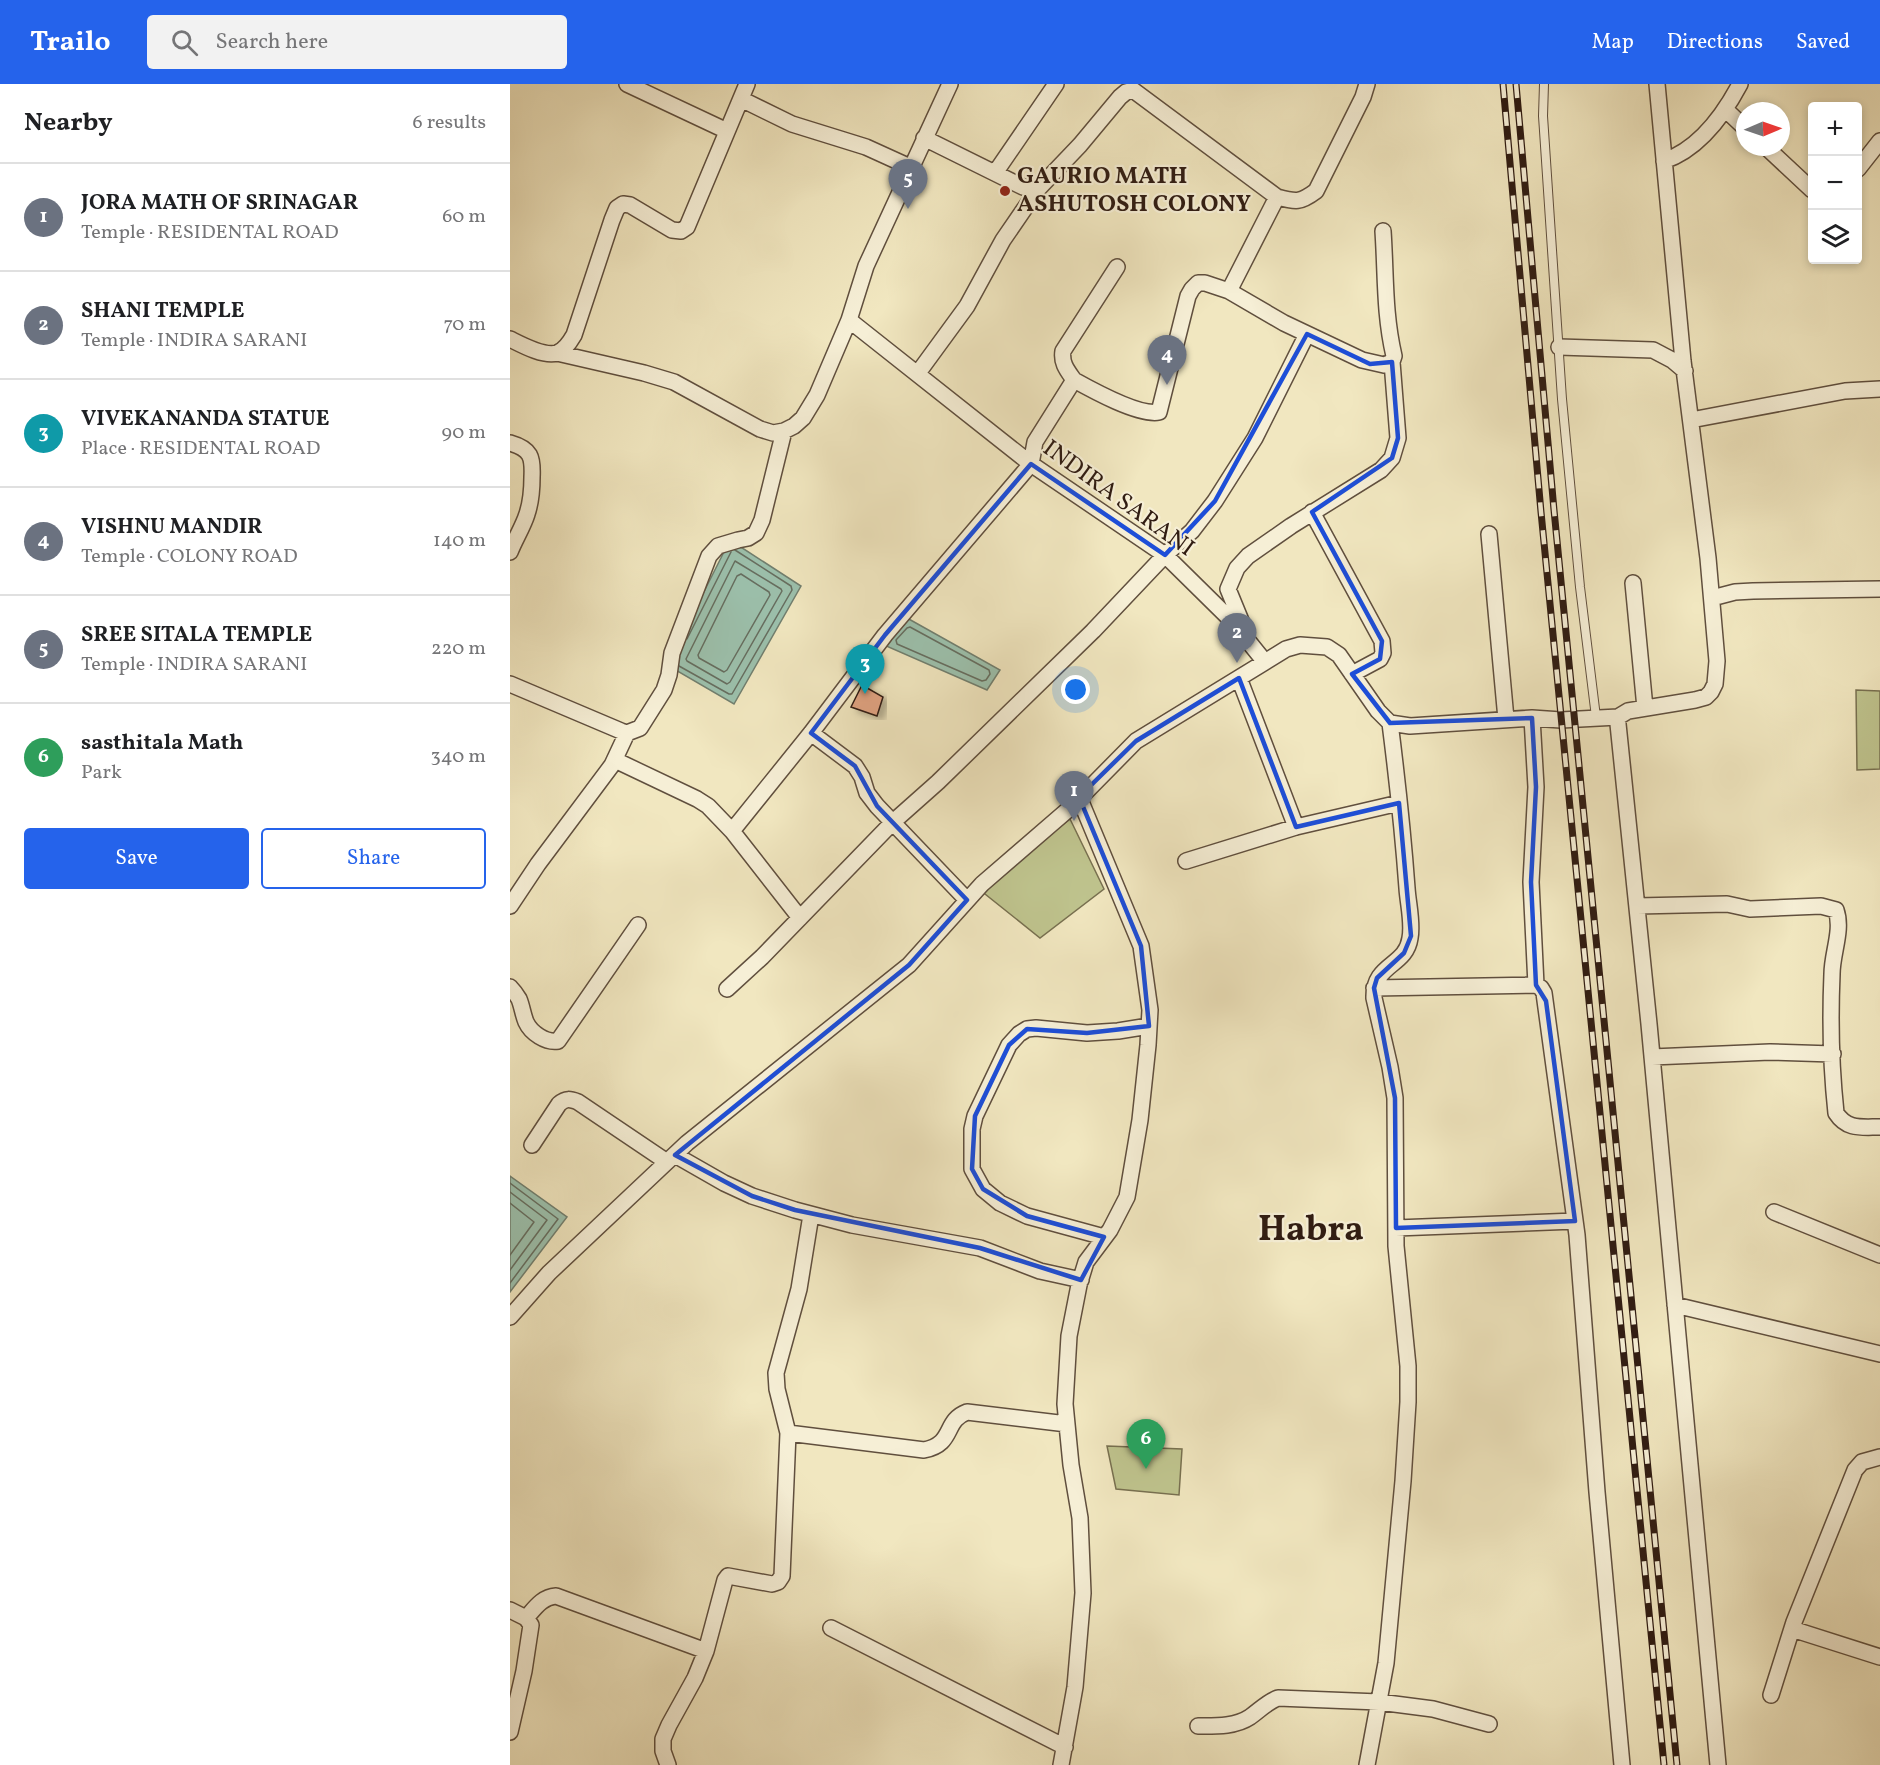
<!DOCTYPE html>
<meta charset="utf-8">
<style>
:root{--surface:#fff;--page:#f2f2f2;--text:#202124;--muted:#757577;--line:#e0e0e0;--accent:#2563eb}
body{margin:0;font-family:Vollkorn,serif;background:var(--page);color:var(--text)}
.controls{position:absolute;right:18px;top:18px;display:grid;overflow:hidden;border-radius:6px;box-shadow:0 3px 9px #0003}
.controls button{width:54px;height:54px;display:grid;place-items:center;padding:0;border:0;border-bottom:2px solid var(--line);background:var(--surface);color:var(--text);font:30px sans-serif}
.compass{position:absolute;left:1226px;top:18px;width:54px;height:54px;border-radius:50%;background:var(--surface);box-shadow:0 3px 9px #0003;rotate:88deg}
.you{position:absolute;left:566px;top:606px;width:21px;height:21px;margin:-15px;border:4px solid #fff;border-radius:50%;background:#1a73e8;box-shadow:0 0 0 9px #1a73e833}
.badge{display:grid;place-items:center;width:39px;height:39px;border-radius:50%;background:var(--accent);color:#fff;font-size:20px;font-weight:700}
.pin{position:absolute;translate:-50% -50px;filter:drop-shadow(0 2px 3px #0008)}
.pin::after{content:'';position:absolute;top:32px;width:21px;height:18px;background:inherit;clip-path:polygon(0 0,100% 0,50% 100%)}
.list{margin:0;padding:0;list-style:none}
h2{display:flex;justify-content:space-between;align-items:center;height:78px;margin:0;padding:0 24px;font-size:26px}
h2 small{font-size:20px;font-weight:400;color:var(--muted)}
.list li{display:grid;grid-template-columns:39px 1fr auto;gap:18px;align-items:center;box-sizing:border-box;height:108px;padding:0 24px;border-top:2px solid var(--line)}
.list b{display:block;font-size:22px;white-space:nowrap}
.list p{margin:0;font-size:20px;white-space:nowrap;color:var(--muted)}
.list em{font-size:20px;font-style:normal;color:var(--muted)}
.actions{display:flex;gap:12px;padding:18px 24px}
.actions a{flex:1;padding:14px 0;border:2px solid var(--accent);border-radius:6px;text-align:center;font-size:21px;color:var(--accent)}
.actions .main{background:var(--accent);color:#fff}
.icon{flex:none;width:33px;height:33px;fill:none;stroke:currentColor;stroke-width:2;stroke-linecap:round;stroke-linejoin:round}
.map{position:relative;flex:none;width:1370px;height:1681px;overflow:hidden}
header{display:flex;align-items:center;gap:36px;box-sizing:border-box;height:84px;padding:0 30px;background:var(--accent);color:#fff}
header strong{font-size:28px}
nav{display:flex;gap:33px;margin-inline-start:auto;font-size:21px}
.search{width:420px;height:54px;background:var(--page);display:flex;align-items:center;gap:15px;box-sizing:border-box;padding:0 21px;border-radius:6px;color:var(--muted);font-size:22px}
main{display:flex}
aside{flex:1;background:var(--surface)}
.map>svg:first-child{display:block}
.green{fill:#bfc48e;stroke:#787050;stroke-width:1.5}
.water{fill:#9cc1ad;stroke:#717f6f;stroke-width:1.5}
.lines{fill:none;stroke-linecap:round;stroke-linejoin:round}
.shore{stroke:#666e60;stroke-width:1.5}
.building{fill:#e2a483;stroke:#301c12;stroke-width:1.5;filter:url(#shadow)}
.service-casing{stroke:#604f3e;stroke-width:10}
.minor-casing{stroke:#604f3e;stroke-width:18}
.service{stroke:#f6efd6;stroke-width:8}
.minor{stroke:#f6efd6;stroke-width:15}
.rail-casing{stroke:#301c12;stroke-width:7}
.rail{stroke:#f6efd6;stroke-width:4.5;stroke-dasharray:14;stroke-linecap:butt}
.marked{fill:none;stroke:#1d4ed8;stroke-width:4.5;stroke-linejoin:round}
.poi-dot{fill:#8f2418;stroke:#f6efd6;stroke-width:2}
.labels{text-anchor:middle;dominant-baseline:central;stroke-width:4.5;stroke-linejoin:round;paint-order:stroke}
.poi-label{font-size:24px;font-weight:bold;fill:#301c12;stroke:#f6efd6;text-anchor:start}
.street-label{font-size:24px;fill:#301c12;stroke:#f6efd6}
.town-label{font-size:36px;font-weight:bold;fill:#301c12;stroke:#f6efd6}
</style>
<header>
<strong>Trailo</strong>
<div class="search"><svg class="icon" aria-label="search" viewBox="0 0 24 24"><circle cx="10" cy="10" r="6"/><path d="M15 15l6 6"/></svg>Search here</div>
<nav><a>Map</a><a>Directions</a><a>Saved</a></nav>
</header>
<main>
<aside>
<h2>Nearby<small>6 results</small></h2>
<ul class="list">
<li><span class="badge" style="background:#6b7280">1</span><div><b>JORA MATH OF SRINAGAR</b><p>Temple · RESIDENTAL ROAD</p></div><em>60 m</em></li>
<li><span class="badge" style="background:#6b7280">2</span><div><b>SHANI TEMPLE</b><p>Temple · INDIRA SARANI</p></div><em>70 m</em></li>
<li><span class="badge" style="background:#0f9aa8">3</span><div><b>VIVEKANANDA STATUE</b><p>Place · RESIDENTAL ROAD</p></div><em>90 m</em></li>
<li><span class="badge" style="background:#6b7280">4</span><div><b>VISHNU MANDIR</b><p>Temple · COLONY ROAD</p></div><em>140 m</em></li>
<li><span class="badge" style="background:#6b7280">5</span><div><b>SREE SITALA TEMPLE</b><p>Temple · INDIRA SARANI</p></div><em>220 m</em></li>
<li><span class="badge" style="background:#2e9e5b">6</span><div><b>sasthitala Math</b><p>Park</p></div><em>340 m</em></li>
</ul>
<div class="actions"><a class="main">Save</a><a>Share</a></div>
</aside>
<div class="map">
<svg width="1370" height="1681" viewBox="0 0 1370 1681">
<defs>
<filter id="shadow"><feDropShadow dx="6" dy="4" stdDeviation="3" flood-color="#0004"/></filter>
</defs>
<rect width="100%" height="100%" fill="#f1e7c0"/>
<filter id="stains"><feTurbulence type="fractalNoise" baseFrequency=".00333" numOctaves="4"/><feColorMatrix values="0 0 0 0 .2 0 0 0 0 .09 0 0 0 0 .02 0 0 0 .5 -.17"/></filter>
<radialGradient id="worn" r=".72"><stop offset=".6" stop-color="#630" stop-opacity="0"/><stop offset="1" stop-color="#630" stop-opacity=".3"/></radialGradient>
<!-- green -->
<path class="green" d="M 1346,606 L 1370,607 L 1370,685 L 1347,686 Z
M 560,735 L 594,805 L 530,854 L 470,806 Z
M 597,1362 L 672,1365 L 669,1411 L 606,1405 Z"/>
<!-- water -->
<path class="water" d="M 220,456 L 291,502 L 224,620 L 157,581 Z
M 397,534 L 490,586 L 477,606 L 374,561 Z
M 0,1092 L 57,1133 L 0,1208 Z"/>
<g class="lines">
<!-- shore -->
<path class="shore" d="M 225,477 L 271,505 L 272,507 L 220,598 L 217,600 L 177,577 L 176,575 Z
M 231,490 L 259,508 L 260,511 L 217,586 L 214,588 L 189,574 L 188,571 L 227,492 Z
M 400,543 L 479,586 L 480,590 L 476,596 L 472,597 L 387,560 L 386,556 L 397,544 Z
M 177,555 L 221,468
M 169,582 L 219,610 L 222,610 L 282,506 L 281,502 L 225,466
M 0,1099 L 48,1135 L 0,1199
M 0,1108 L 37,1136 L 0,1186
M 0,1119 L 24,1138 L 0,1171"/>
</g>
<!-- building -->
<path class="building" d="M 352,601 L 373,613 L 367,632 L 341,623 Z"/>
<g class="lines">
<defs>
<path id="service" d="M 1034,0 L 1033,32 L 1052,315 L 1070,503 L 1086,633"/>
<path id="minor" d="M 117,0 L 217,47
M 1147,0 L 1173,277 L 1198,474 L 1207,577 L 1205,600 L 1201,608 L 1196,613 L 1185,616 L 1118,627 L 1108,633 L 1108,640 L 1139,940 L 1208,1681
M 231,15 L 282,40 L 356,63 L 400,83
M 1215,25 L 1235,44
M 414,54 L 513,103 L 528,105 L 570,61 L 610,13 L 616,8 L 623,6 L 767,113
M 1256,63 L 1302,106
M 1154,77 C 1189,65 1213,32 1230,0
M 1348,85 L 1370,57
M 485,89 L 546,0
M 719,207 L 774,239 L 852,276 L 874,281 L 882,278 L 884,272 C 874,229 876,191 873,147
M 339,236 L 521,380 L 655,471 L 722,537 L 755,578 L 776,565 L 790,561 L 817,563 L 829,571 L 868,627 L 880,639 L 900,642 L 1022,634 L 1051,636 L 1108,633
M 0,255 C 12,261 34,273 47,269 C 55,266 60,258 64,251 L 102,136 L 107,124 L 113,120 L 120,121 L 162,146 L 171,147 L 177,143 L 237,0
M 1049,263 L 1143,266 L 1162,276 L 1175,287
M 47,269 L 134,289 L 164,298 L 250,345 L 263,349 L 274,347 L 284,342 L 293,334 L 307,311 L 339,236 L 356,182 L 440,0
M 408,289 L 457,222 L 493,156 L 528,105
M 564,296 C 557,286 551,279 553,267 L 607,183
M 1181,336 L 1335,307 L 1370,305
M 0,359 C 21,365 23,373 22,393 C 22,405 21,418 17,430 C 13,443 5,455 0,468
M 521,380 L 525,358 L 564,296 C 582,306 629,332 649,328 L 678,212 L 682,205 L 688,199 L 695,199 L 719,207 L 767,113 C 786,118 790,119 806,107 L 853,13 L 857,0
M 802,428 L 872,557 L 873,569 L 870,575 L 842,590
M 979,450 L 996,635
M 1123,499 L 1135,624
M 1202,514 L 1225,508 L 1243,507 L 1370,505
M 734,544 L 718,505 L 727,484 L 738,472 L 781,442 L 871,386 L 882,374 L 888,354 L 882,278
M 729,594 L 786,743
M 0,600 L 111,647 L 117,649 L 130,644 L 154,606 L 159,591 L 162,569 L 199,472 L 208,462 L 228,456 L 238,454 L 246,449 L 252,436 L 274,347
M 1022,634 L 1026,703 L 1021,798 L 1026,901
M 301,649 L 345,682 L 352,693 L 357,709 L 367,722 L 457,816
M 105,676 L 187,715 L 198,722 L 222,747 L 290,834
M 222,747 L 301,649 L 375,551 L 521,380
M 676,777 L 786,743 L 889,719
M 0,822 L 28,780 L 102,681 L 117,649
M 1127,822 L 1217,820 L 1240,825 L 1311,822 L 1326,826 C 1333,846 1322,869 1322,890 C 1320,936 1321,983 1326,1029 C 1337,1046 1351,1043 1370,1043
M 0,903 C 3,906 6,910 9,915 C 12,922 13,931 16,938 C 21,949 36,959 48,957 L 128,841
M 864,904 L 1026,901 L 1031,904 L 1034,909 L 1067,1151 L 1087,1408 L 1112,1681
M 217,905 L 252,873 L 383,738 L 428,698 L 583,547 L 655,471 L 682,447 L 705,417 L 745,354 L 797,250
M 1142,973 L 1260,968 L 1323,970
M 22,1061 L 49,1020 C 56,1014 60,1015 68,1018 L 157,1078
M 165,1071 L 214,1099 L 242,1112 L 285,1126 L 342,1141 L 470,1164 L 530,1187 L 571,1196
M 1264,1128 L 1370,1171
M 886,1144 L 1065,1137
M 594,1153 L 517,1132 L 490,1119 L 473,1105 L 462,1085 L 462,1045 L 465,1032 L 499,961 L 509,950 L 517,945 L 526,944 L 577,949 L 608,947 L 639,942
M 1165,1221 L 1370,1270
M 0,1233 L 39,1189 L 177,1059 L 399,881 L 472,800 L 560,724 L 626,657 L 755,578
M 278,1349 L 414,1366 C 445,1360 433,1337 457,1328 L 557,1340
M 0,1526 L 16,1534 L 21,1541 L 14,1587 L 0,1648
M 16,1534 C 25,1524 32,1513 46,1512 L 196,1567
M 321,1544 L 555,1663
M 1282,1545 L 1370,1573
M 1261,1611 L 1284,1538 L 1345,1386 L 1352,1378 L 1370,1373
M 688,1642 C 705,1642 725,1643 740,1633 C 750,1626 757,1618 768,1614 L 869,1618 L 923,1625 L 979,1640
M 158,1681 L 153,1667 L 153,1655 L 159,1641 L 185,1594 L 196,1567 L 215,1496 L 218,1492 L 262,1500 L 268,1498 L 272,1492 L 278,1349 L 267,1305 L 266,1289 L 289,1205 L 301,1131
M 551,1681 L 565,1603 L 573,1509 L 570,1434 L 561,1381 L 555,1320 L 559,1252 L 569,1201 L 576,1178 L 600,1146 L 617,1113 L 630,1036 L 638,961 L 640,926 L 631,862 L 569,713
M 857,1681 L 876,1579 L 893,1397 L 898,1318 L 898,1282 L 886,1162 L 885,1014 L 880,983 L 864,914 C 863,879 896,883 900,854 C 903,839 898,820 897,804 C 893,749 887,694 880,639"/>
</defs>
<!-- service casing -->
<use href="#service" class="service-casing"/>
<!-- minor casing -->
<use href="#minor" class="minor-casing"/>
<!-- service -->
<use href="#service" class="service"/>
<!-- minor -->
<use href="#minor" class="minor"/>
<defs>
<path id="rail" d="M 993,0 L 1031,428 L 1154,1681
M 1006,0 L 1044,426 L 1167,1681"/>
</defs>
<!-- rail casing -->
<use href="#rail" class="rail-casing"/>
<!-- rail -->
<use href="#rail" class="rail"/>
</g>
<!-- marked area -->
<path class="marked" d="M 797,250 L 860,280 L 882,278 L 888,354 L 882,374 L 802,428 L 872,557 L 870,575 L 842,590 L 880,639 L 1022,634 L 1026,703 L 1021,798 L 1026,901 L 1036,917 L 1065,1137 L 886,1144 L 885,1014 L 864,904 L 867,894 L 894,869 L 901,852 L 889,719 L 786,743 L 729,594 L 626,657 L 569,713 L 631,862 L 639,942 L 577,949 L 517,945 L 499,961 L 465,1032 L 462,1085 L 473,1105 L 517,1132 L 594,1153 L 571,1196 L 470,1164 L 285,1126 L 242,1112 L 165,1071 L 399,881 L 457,816 L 367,722 L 345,682 L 301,649 L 375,551 L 521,380 L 655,471 L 705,417 Z"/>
<!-- markers -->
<circle class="poi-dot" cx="495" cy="107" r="6"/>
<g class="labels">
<!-- poi labels -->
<g class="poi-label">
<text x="507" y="93">GAURIO MATH<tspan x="507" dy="28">ASHUTOSH COLONY</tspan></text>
</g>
<!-- street labels -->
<g class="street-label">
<text transform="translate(608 415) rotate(36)">INDIRA SARANI</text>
</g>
<!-- town labels -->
<g class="town-label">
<text x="801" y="1147">Habra</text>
</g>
</g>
<rect width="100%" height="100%" filter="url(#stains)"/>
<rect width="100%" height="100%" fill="url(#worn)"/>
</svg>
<div class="controls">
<button>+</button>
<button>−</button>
<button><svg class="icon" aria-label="layers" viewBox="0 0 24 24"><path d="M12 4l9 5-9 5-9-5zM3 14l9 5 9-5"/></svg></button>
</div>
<svg class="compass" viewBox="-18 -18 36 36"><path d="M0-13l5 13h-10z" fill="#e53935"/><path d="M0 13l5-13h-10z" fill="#757577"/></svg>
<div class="you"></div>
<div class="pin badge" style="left:564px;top:737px;background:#6b7280">1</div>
<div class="pin badge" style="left:727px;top:579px;background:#6b7280">2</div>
<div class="pin badge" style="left:355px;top:610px;background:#0f9aa8">3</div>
<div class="pin badge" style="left:657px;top:301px;background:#6b7280">4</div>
<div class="pin badge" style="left:398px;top:125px;background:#6b7280">5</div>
<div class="pin badge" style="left:636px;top:1385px;background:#2e9e5b">6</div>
</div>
</main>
